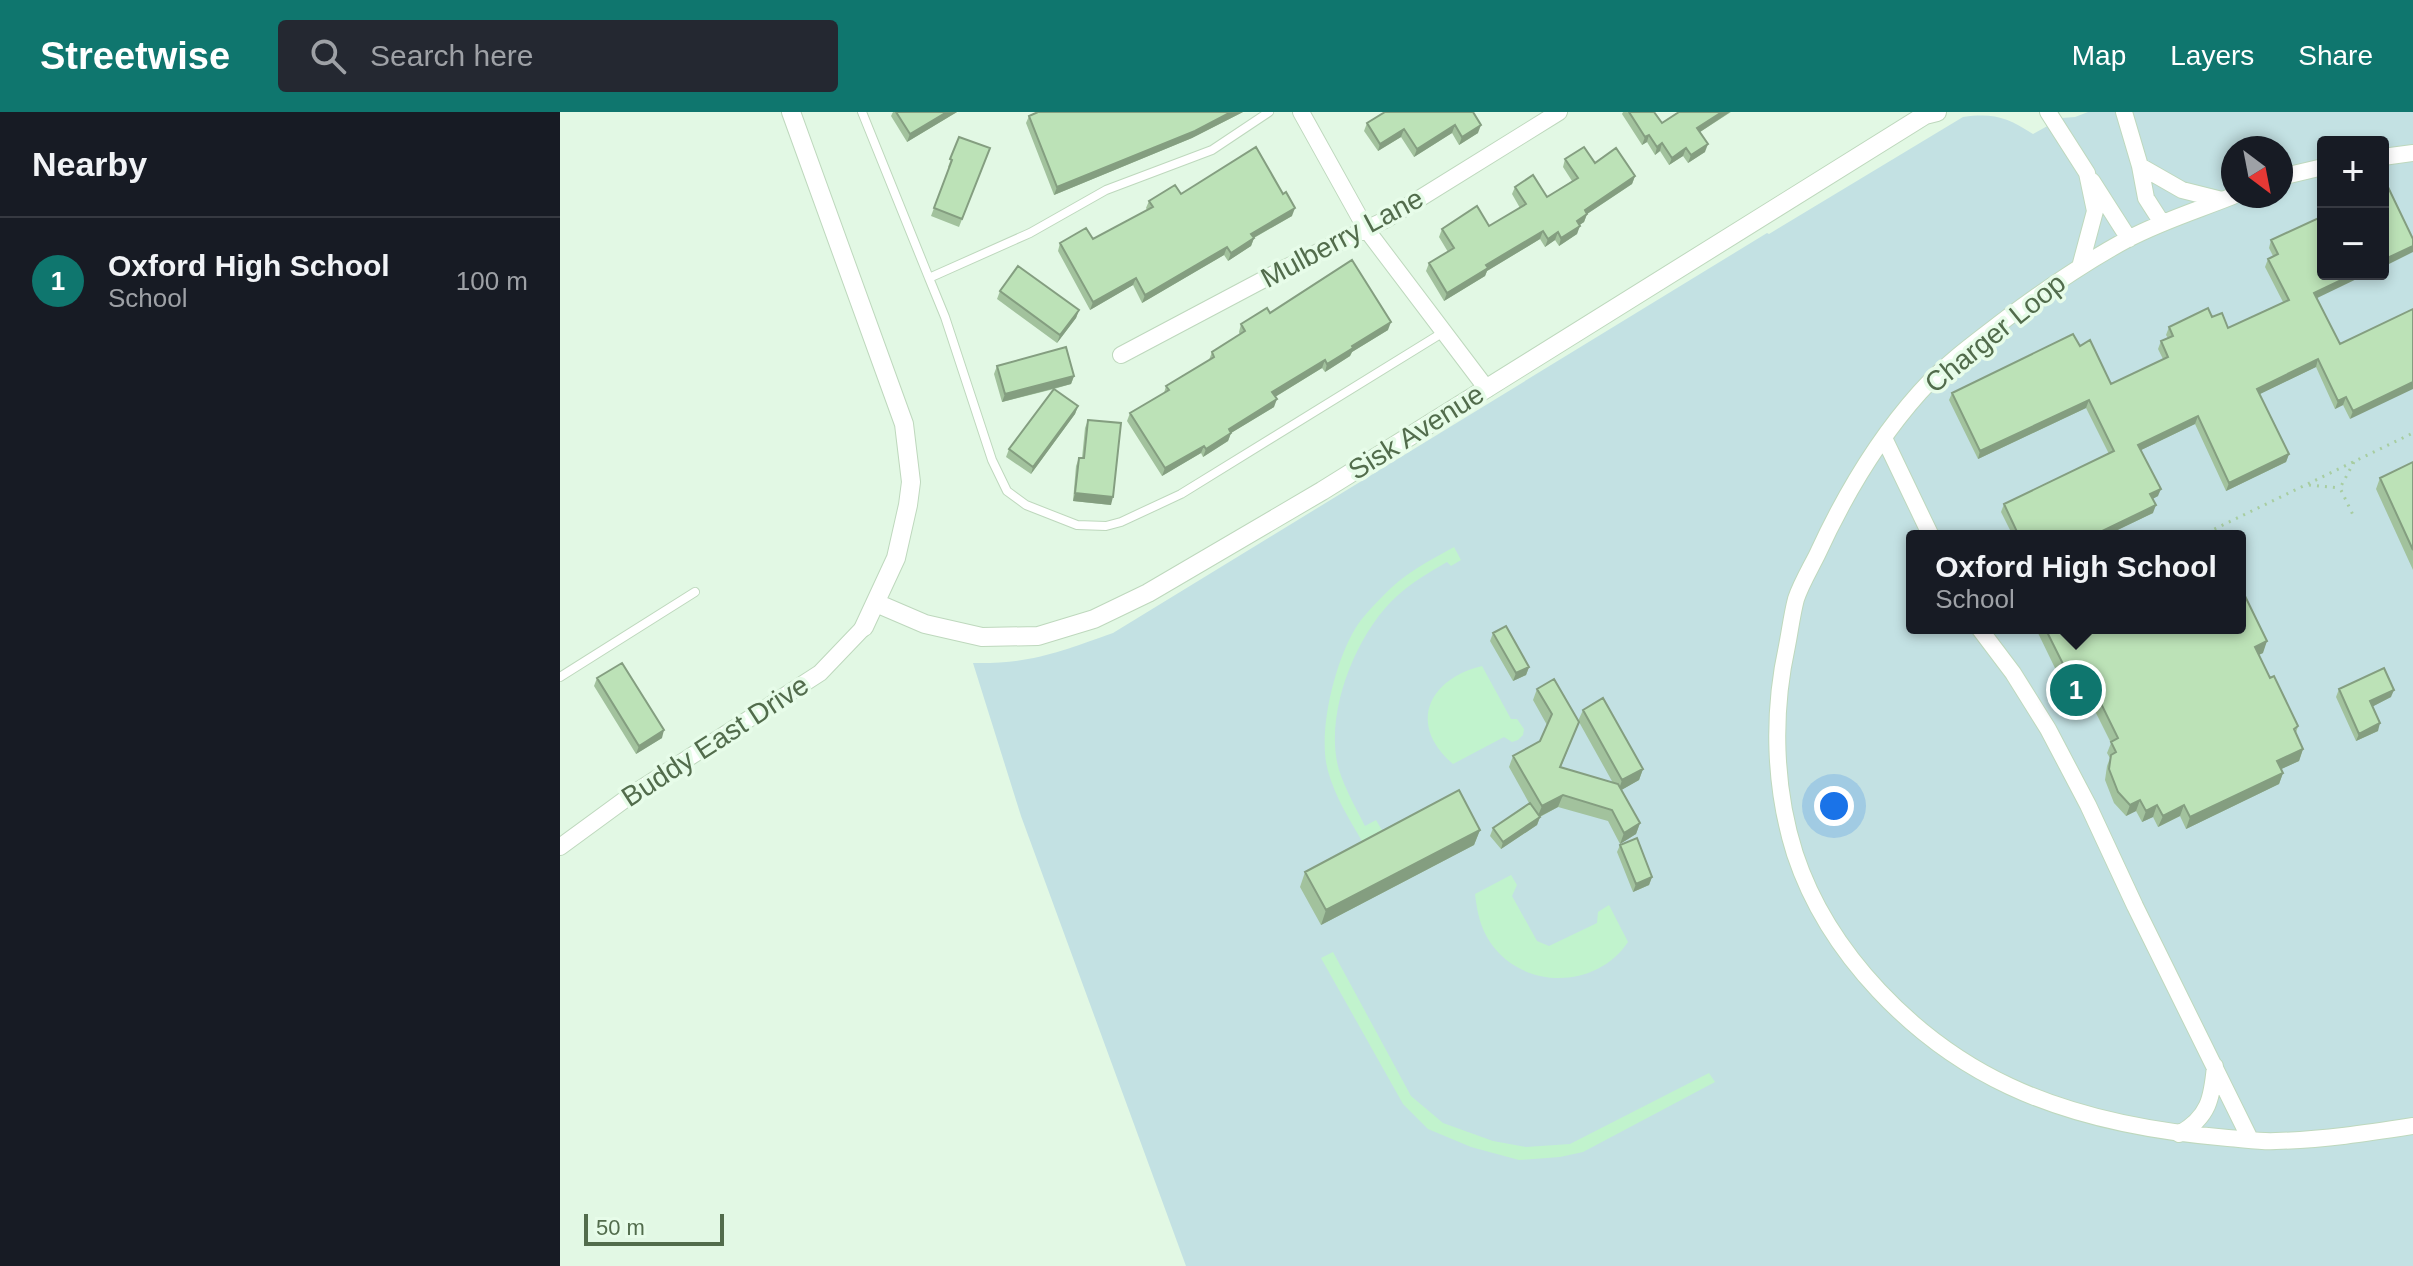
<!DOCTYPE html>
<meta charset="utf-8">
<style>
:root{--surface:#171b24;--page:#242831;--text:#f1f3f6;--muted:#9ea1a6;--line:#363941;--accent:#0f766e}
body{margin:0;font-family:Arial,sans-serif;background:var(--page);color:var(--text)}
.controls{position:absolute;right:24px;top:24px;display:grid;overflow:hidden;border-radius:8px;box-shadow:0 4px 12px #0003}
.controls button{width:72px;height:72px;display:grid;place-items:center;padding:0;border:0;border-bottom:2px solid var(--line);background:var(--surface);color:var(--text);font:40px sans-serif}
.compass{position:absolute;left:1661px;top:24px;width:72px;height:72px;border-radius:50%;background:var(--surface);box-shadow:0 4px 12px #0003;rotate:148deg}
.scale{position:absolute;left:24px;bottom:20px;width:140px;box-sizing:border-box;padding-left:8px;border:4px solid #526c4c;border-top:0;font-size:22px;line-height:28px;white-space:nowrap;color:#526c4c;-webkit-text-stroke:6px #e7fce9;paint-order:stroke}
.you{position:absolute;left:1274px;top:694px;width:28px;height:28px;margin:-20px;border:6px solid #fff;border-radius:50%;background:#1a73e8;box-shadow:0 0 0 12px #1a73e833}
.badge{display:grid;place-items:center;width:52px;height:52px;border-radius:50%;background:var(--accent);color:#fff;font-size:26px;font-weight:700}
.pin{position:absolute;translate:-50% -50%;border:4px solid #fff;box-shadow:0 2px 8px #0006}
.popup{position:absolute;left:1346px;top:418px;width:340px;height:104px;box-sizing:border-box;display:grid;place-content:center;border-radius:8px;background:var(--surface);filter:drop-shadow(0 2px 6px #0005);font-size:26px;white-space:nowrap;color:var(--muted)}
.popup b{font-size:30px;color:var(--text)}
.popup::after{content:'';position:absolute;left:50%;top:100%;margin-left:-16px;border:16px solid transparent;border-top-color:var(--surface)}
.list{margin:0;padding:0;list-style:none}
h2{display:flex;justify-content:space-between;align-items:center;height:104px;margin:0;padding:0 32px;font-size:34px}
h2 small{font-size:26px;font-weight:400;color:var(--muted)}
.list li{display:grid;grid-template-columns:52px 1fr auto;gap:24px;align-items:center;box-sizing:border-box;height:128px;padding:0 32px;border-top:2px solid var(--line)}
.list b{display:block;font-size:30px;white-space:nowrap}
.list p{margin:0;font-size:26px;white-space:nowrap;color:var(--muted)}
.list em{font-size:26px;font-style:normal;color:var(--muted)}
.icon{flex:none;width:44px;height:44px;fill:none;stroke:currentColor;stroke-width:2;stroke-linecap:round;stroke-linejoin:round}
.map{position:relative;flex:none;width:1853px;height:1154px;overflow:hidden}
header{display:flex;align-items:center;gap:48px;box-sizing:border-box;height:112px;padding:0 40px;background:var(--accent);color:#fff}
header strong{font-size:38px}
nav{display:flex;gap:44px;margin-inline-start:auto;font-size:28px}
.search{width:560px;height:72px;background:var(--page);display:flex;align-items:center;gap:20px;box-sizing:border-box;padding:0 28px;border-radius:8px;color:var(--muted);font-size:30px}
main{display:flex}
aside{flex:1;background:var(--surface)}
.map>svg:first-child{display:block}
.green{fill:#c3e1e3;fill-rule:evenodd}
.sand{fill:#c1f3cd}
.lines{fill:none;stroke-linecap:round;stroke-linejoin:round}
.service-casing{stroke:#bed8bd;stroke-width:10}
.minor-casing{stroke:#bed8bd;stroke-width:18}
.tertiary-casing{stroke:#bed8bd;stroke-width:20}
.path{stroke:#a8cda1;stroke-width:3;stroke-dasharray:2 6;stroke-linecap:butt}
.service{stroke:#fff;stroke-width:8}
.minor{stroke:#fff;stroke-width:16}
.tertiary{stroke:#fff;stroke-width:18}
.wall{fill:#a2c29d;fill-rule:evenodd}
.shaded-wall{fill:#849e80}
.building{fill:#bce2b7;stroke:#849e80;stroke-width:2}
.labels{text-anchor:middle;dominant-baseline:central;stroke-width:7;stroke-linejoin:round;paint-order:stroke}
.street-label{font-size:28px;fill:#526c4c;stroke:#e7fce9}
</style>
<header>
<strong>Streetwise</strong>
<div class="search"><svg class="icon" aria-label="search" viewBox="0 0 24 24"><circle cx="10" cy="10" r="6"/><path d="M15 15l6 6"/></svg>Search here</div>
<nav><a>Map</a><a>Layers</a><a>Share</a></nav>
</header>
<main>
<aside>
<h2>Nearby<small></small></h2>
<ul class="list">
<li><span class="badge">1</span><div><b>Oxford High School</b><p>School</p></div><em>100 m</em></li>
</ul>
</aside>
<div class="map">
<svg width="1853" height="1154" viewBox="0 0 1853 1154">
<rect width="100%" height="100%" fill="#e2f8e4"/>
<!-- green -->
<path class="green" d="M 1528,0 L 1853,0 L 1853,1154 L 626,1154 L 461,704 L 413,551 C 471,552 499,540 553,521 L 1207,121 L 1209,122 L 1403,5 C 1434,1 1446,5 1473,22 L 1502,6 L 1515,5 ZM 1763,30 L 1823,30 L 1823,162 L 1763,162 ZM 1673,36 L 1721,36 L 1721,84 L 1673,84 ZM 1352,424 L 1680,424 L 1680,516 L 1352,516 Z"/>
<!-- sand -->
<path class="sand" d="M 894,435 L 901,448 L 891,454 L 887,450 C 870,460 852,470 837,484 C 796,521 763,603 779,658 C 785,677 796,696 805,714 L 816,708 L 823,720 L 803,731 C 790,708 775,685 768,659 C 757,621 775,550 795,517 C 802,505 814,493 823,484 C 843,462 869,449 894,435 Z
M 922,554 L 951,607 L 957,607 L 964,617 L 963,623 L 958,628 L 952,630 L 944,625 L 893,652 C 847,613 868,567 922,554 Z
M 951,763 L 957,773 L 952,784 L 977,829 L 989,834 L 1037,811 L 1038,800 L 1049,793 L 1068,830 C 1036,878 962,878 930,830 C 920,815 917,799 915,782 Z
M 773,840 L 851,984 L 883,1011 L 933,1029 L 966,1035 L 1010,1032 L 1149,961 L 1155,970 L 1023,1040 L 1000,1045 L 959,1048 L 911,1035 L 868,1017 L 843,992 L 761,846 Z"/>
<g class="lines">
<defs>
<path id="service" d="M 302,0 L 369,166
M 709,0 L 652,38 L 546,78 L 470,121 L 369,166 L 385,205 L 432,348 L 447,379 L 466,393 L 517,413 L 546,414 L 561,410 L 621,382 L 882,221
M 0,565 L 135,480"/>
<path id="minor" d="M 741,0 L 806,117 L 927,277
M 1488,0 L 1527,61 L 1535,99 L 1520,155
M 1564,0 L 1580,54 L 1622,78 L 1662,88
M 1823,45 L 1853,41
M 1580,54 L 1586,86 L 1602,111
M 1721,65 L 1763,55
M 1532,69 L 1569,127
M 1673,84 C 1638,98 1602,109 1568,127 C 1525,150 1486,177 1447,206 C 1417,229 1385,252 1360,280 C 1317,328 1284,384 1257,443 C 1250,457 1241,472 1236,487 C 1232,502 1230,519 1227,534 C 1212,602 1214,676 1235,742 C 1268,842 1355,930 1449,974 C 1517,1006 1594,1020 1668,1026 C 1684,1027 1700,1030 1716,1029 C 1763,1028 1808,1021 1853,1014
M 561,243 L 727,155 L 825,108 L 999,0
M 1324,326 L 1371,424
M 1419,516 L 1453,561 L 1488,617 L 1528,693 L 1575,794 L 1690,1027
M 0,735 L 71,683 L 260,561 L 304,515
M 1619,1022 C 1649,1005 1652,986 1655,954"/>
<path id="tertiary" d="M 231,0 L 344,312 L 351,370 L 348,393 L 336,446 L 304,515
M 316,491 L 365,512 L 422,525 L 478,524 L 534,507 L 588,481 L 762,379 L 1365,3 L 1377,0"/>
</defs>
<!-- service casing -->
<use href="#service" class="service-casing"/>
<!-- minor casing -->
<use href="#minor" class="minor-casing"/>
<!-- tertiary casing -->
<use href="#tertiary" class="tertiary-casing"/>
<!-- path -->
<path class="path" d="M 1794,350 L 1780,376 L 1794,405
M 1749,373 L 1780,376
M 1640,424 L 1853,321"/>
<!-- service -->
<use href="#service" class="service"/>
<!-- minor -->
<use href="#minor" class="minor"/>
<!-- tertiary -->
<use href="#tertiary" class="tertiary"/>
</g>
<!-- wall -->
<path class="wall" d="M 333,0 L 397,0 L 347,30 L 331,4 Z
M 478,0 L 683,0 L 632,26 L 494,83 L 466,11 L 469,4 Z
M 913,0 L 918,21 L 899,33 L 892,21 L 854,45 L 841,25 L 818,39 L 804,19 L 807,11 Z
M 1063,0 L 1094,0 L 1102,11 L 1119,0 L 1171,0 L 1140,20 L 1145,40 L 1128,51 L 1123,44 L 1109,53 L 1100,39 L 1095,43 L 1087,30 L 1082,33 L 1062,2 Z
M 399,25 L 430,36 L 399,115 L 371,104 L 389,56 L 388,55 Z
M 1005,47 L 1035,51 L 1075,64 L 1072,72 L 1027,102 L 1024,110 L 1019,113 L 1017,122 L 999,134 L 995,128 L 985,135 L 980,127 L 927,159 L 925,164 L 884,189 L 866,159 L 869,151 L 888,140 L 879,125 L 882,117 L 929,114 L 960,96 L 952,82 L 955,75 L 987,85 L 1012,69 L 1003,55 Z
M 621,82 L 732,104 L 694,126 L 691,134 L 668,149 L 664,143 L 582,191 L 573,173 L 530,198 L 498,139 L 500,131 L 533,127 L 587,98 L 586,96 L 589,89 Z
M 1711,128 L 1757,186 L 1780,232 L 1853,197 L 1790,307 L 1783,293 L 1775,297 L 1756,255 L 1699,282 L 1729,342 L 1726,350 L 1666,379 L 1635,312 L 1581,338 L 1598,384 L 1592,387 L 1593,401 L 1545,424 L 1453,424 L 1441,400 L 1444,392 L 1549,342 L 1526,296 L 1418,347 L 1389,288 L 1392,281 L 1520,234 L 1551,272 L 1603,247 L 1598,237 L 1601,229 L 1608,226 L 1606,223 L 1609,215 L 1652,205 L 1668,216 L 1723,190 L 1705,155 L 1708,147 L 1713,144 L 1709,136 Z
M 440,179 L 519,198 L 516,206 L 497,231 L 437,187 Z
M 710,201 L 828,218 L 792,240 L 790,244 L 765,260 L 762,256 L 715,285 L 714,295 L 671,321 L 668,329 L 643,345 L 641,341 L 602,364 L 567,309 L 570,301 L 604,281 L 606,274 L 649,248 L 652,240 L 680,223 L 679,220 L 681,212 Z
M 437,254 L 514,264 L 511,272 L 494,277 L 518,294 L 515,302 L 471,362 L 446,345 L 449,337 L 494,277 L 442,290 L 434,262 Z
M 528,308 L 551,393 L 513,389 L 516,354 L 519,346 L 522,346 L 525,316 Z
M 1853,350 L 1853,458 L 1816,377 L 1820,366 Z
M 1480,516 L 1680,516 L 1703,541 L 1698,543 L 1710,566 L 1738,614 L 1736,621 L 1743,637 L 1739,649 L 1721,657 L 1723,661 L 1719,672 L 1626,717 L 1620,704 L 1598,715 L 1593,705 L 1582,710 L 1576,699 L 1566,704 L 1554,691 L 1545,668 L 1547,654 L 1550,646 L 1547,641 L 1551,631 L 1525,579 L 1509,585 L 1478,521 Z
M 933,521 L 969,555 L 966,563 L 953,569 L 930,529 Z
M 37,566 L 102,626 L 76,642 L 34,574 Z
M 977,577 L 1018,609 L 1023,598 L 1083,657 L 1079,668 L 1061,678 L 1080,711 L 1076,722 L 1060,732 L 1048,709 L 998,695 L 980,705 L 977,713 L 941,737 L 930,724 L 933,716 L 969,691 L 949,655 L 953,644 L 980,629 L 987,613 L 973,588 ZM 1019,610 L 1053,671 L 1001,655 Z
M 1779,577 L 1831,585 L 1813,594 L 1818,619 L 1796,629 L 1776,585 Z
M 920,718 L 914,733 L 761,813 L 740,775 L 745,760 Z
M 1060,733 L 1092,765 L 1089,773 L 1073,780 L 1057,740 Z"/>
<!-- shaded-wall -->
<path class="shaded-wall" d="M 387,0 L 397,0 L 347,30 L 350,22 Z
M 671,0 L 683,0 L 632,26 L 494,83 L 497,75 Z
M 1162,0 L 1170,0 L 1134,24 L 1137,16 Z
M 895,13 L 892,21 L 854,45 L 857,37 Z
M 921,13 L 918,21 L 899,33 L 902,25 Z
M 844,17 L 841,25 L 818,39 L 820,32 Z
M 1089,23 L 1087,30 L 1082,33 L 1085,25 Z
M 1102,31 L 1100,39 L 1095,43 L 1097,35 Z
M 1148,32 L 1145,40 L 1128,51 L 1131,43 Z
M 1126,36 L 1123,44 L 1109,53 L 1112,46 Z
M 1075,64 L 1072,72 L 1027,102 L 1024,110 L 1014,117 L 1017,109 L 1025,98 Z
M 735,96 L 732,104 L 688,129 L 691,122 Z
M 1020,114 L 1017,122 L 999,134 L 1001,126 Z
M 983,119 L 980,127 L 927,159 L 925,164 L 884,189 L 887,181 L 926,153 Z
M 998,120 L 995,128 L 985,135 L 988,127 Z
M 694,126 L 691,134 L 668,149 L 671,141 Z
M 1853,134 L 1853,140 L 1823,155 L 1823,148 Z
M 667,135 L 664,143 L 582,191 L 585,183 Z
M 1794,162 L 1807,162 L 1751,189 L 1754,181 Z
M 576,166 L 573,173 L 530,198 L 533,190 Z
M 519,198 L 516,206 L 497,231 L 500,223 Z
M 831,210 L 828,218 L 792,240 L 790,244 L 765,260 L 767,252 L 792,234 Z
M 1758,247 L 1756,255 L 1694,285 L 1697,277 Z
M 765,248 L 762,256 L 710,288 L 712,280 Z
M 514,264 L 511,272 L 442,290 L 445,282 Z
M 1853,270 L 1853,277 L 1790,307 L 1793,299 Z
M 1786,285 L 1783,293 L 1775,297 L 1778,289 Z
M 717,287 L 714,295 L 671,321 L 668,329 L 643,345 L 646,337 L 669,317 Z
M 1529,288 L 1526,296 L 1418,347 L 1420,339 Z
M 518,294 L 515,302 L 471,362 L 473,355 Z
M 1638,304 L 1635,312 L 1575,341 L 1578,333 Z
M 644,334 L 641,341 L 602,364 L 605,356 Z
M 1729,342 L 1726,350 L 1666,379 L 1669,371 Z
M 1601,377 L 1598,384 L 1587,390 L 1590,382 Z
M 515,381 L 553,385 L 551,393 L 513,389 Z
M 1596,393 L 1593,401 L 1545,424 L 1532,424 Z
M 1707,529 L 1703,541 L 1690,547 L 1695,535 Z
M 969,555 L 966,563 L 953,569 L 956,561 Z
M 1529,567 L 1525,579 L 1509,585 L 1514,574 Z
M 1834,578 L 1831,585 L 1808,597 L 1810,589 Z
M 1820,611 L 1818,619 L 1796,629 L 1799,622 Z
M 104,618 L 102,626 L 76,642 L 79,634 Z
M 1743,637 L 1739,649 L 1713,661 L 1717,649 Z
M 1083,657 L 1079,668 L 1058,680 L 1062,668 Z
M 1723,661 L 1719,672 L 1626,717 L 1630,705 Z
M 1003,683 L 998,695 L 977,706 L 982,694 Z
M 1580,688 L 1576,699 L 1566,704 L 1570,693 Z
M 1597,693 L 1593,705 L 1582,710 L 1586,699 Z
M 1624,693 L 1620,704 L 1598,715 L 1603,704 Z
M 980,705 L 977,713 L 941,737 L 943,730 Z
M 1080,711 L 1076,722 L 1060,732 L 1064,721 Z
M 920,718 L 914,733 L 761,813 L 766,798 Z
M 1092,765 L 1089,773 L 1073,780 L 1076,772 Z"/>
<!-- building -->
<path class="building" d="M 336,0 L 387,0 L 350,22 Z
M 478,0 L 671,0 L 635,19 L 497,75 L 469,4 Z
M 825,0 L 913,0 L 921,13 L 902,25 L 895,13 L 857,37 L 844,17 L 820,32 L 807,11 Z
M 1069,0 L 1094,0 L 1102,11 L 1119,0 L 1162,0 L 1137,16 L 1148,32 L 1131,43 L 1126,36 L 1112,46 L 1102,31 L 1097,35 L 1089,23 L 1085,25 Z
M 399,25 L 430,36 L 402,107 L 374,96 L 392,48 L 390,47 Z
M 696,35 L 723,82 L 726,80 L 735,96 L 691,122 L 694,126 L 671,141 L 667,135 L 585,183 L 576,166 L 533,190 L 500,131 L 526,116 L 533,127 L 593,95 L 589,89 L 615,73 L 621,82 Z
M 1024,35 L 1035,51 L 1056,36 L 1075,64 L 1025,98 L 1027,102 L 1017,109 L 1020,114 L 1001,126 L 998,120 L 988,127 L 983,119 L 926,153 L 928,156 L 887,181 L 869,151 L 894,136 L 882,117 L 917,94 L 929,114 L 966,92 L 955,75 L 973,63 L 987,85 L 1018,66 L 1005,47 Z
M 1827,73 L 1853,127 L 1853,134 L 1823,148 L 1823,75 Z
M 1763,104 L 1763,162 L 1794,162 L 1754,181 L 1780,232 L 1853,197 L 1853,270 L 1793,299 L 1786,285 L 1778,289 L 1758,247 L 1697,277 L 1729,342 L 1669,371 L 1638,304 L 1578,333 L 1601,377 L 1590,382 L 1596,393 L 1532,424 L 1459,424 L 1444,392 L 1554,339 L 1529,288 L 1420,339 L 1392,281 L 1513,222 L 1520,234 L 1530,228 L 1551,272 L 1608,245 L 1601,229 L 1613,224 L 1609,215 L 1648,196 L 1652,205 L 1662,201 L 1668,216 L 1729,188 L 1708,147 L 1718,142 L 1711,128 Z
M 792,148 L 831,210 L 792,234 L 793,236 L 767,252 L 765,248 L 712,280 L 717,287 L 669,317 L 671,321 L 646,337 L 644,334 L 605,356 L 570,301 L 609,278 L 606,274 L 654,245 L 652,240 L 685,219 L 681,212 L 707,196 L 710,201 Z
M 458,154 L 519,198 L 500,223 L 440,179 Z
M 506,235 L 514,264 L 445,282 L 437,254 Z
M 494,277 L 518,294 L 473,355 L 449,337 Z
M 528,308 L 561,311 L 553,385 L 515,381 L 519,346 L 524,346 Z
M 1853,350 L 1853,438 L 1820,366 Z
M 1683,480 L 1707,529 L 1695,535 L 1710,566 L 1714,564 L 1738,614 L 1734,617 L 1743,637 L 1717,649 L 1723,661 L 1630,705 L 1624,693 L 1603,704 L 1597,693 L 1586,699 L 1580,688 L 1570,693 L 1558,680 L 1549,657 L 1551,643 L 1556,640 L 1551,630 L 1558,626 L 1529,567 L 1514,574 L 1485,516 L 1680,516 L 1680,481 Z
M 946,514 L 969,555 L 956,561 L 933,521 Z
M 62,551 L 104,618 L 79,634 L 37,566 Z
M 1824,556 L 1834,578 L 1810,589 L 1820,611 L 1799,622 L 1779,577 Z
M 994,567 L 1019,610 L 1000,655 L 1058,672 L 1080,711 L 1064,721 L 1052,698 L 1003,683 L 982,694 L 953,644 L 980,629 L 992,602 L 977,577 Z
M 1043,586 L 1083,657 L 1062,668 L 1023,598 Z
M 899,678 L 920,718 L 766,798 L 745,760 Z
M 970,691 L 980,705 L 943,730 L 933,716 Z
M 1077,726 L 1092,765 L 1076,772 L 1060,733 Z"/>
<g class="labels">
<!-- street labels -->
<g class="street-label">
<text transform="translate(782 126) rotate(-28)">Mulberry Lane</text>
<text transform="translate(1435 221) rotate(-39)">Charger Loop</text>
<text transform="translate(856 320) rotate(-32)">Sisk Avenue</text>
<text transform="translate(155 629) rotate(-33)">Buddy East Drive</text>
</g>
</g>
</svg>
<div class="controls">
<button>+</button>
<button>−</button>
</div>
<svg class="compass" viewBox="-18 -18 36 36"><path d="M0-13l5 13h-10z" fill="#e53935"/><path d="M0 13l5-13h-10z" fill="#9ea1a6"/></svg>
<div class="scale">50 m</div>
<div class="you"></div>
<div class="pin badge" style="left:1516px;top:578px">1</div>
<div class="popup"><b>Oxford High School</b>School</div>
</div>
</main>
